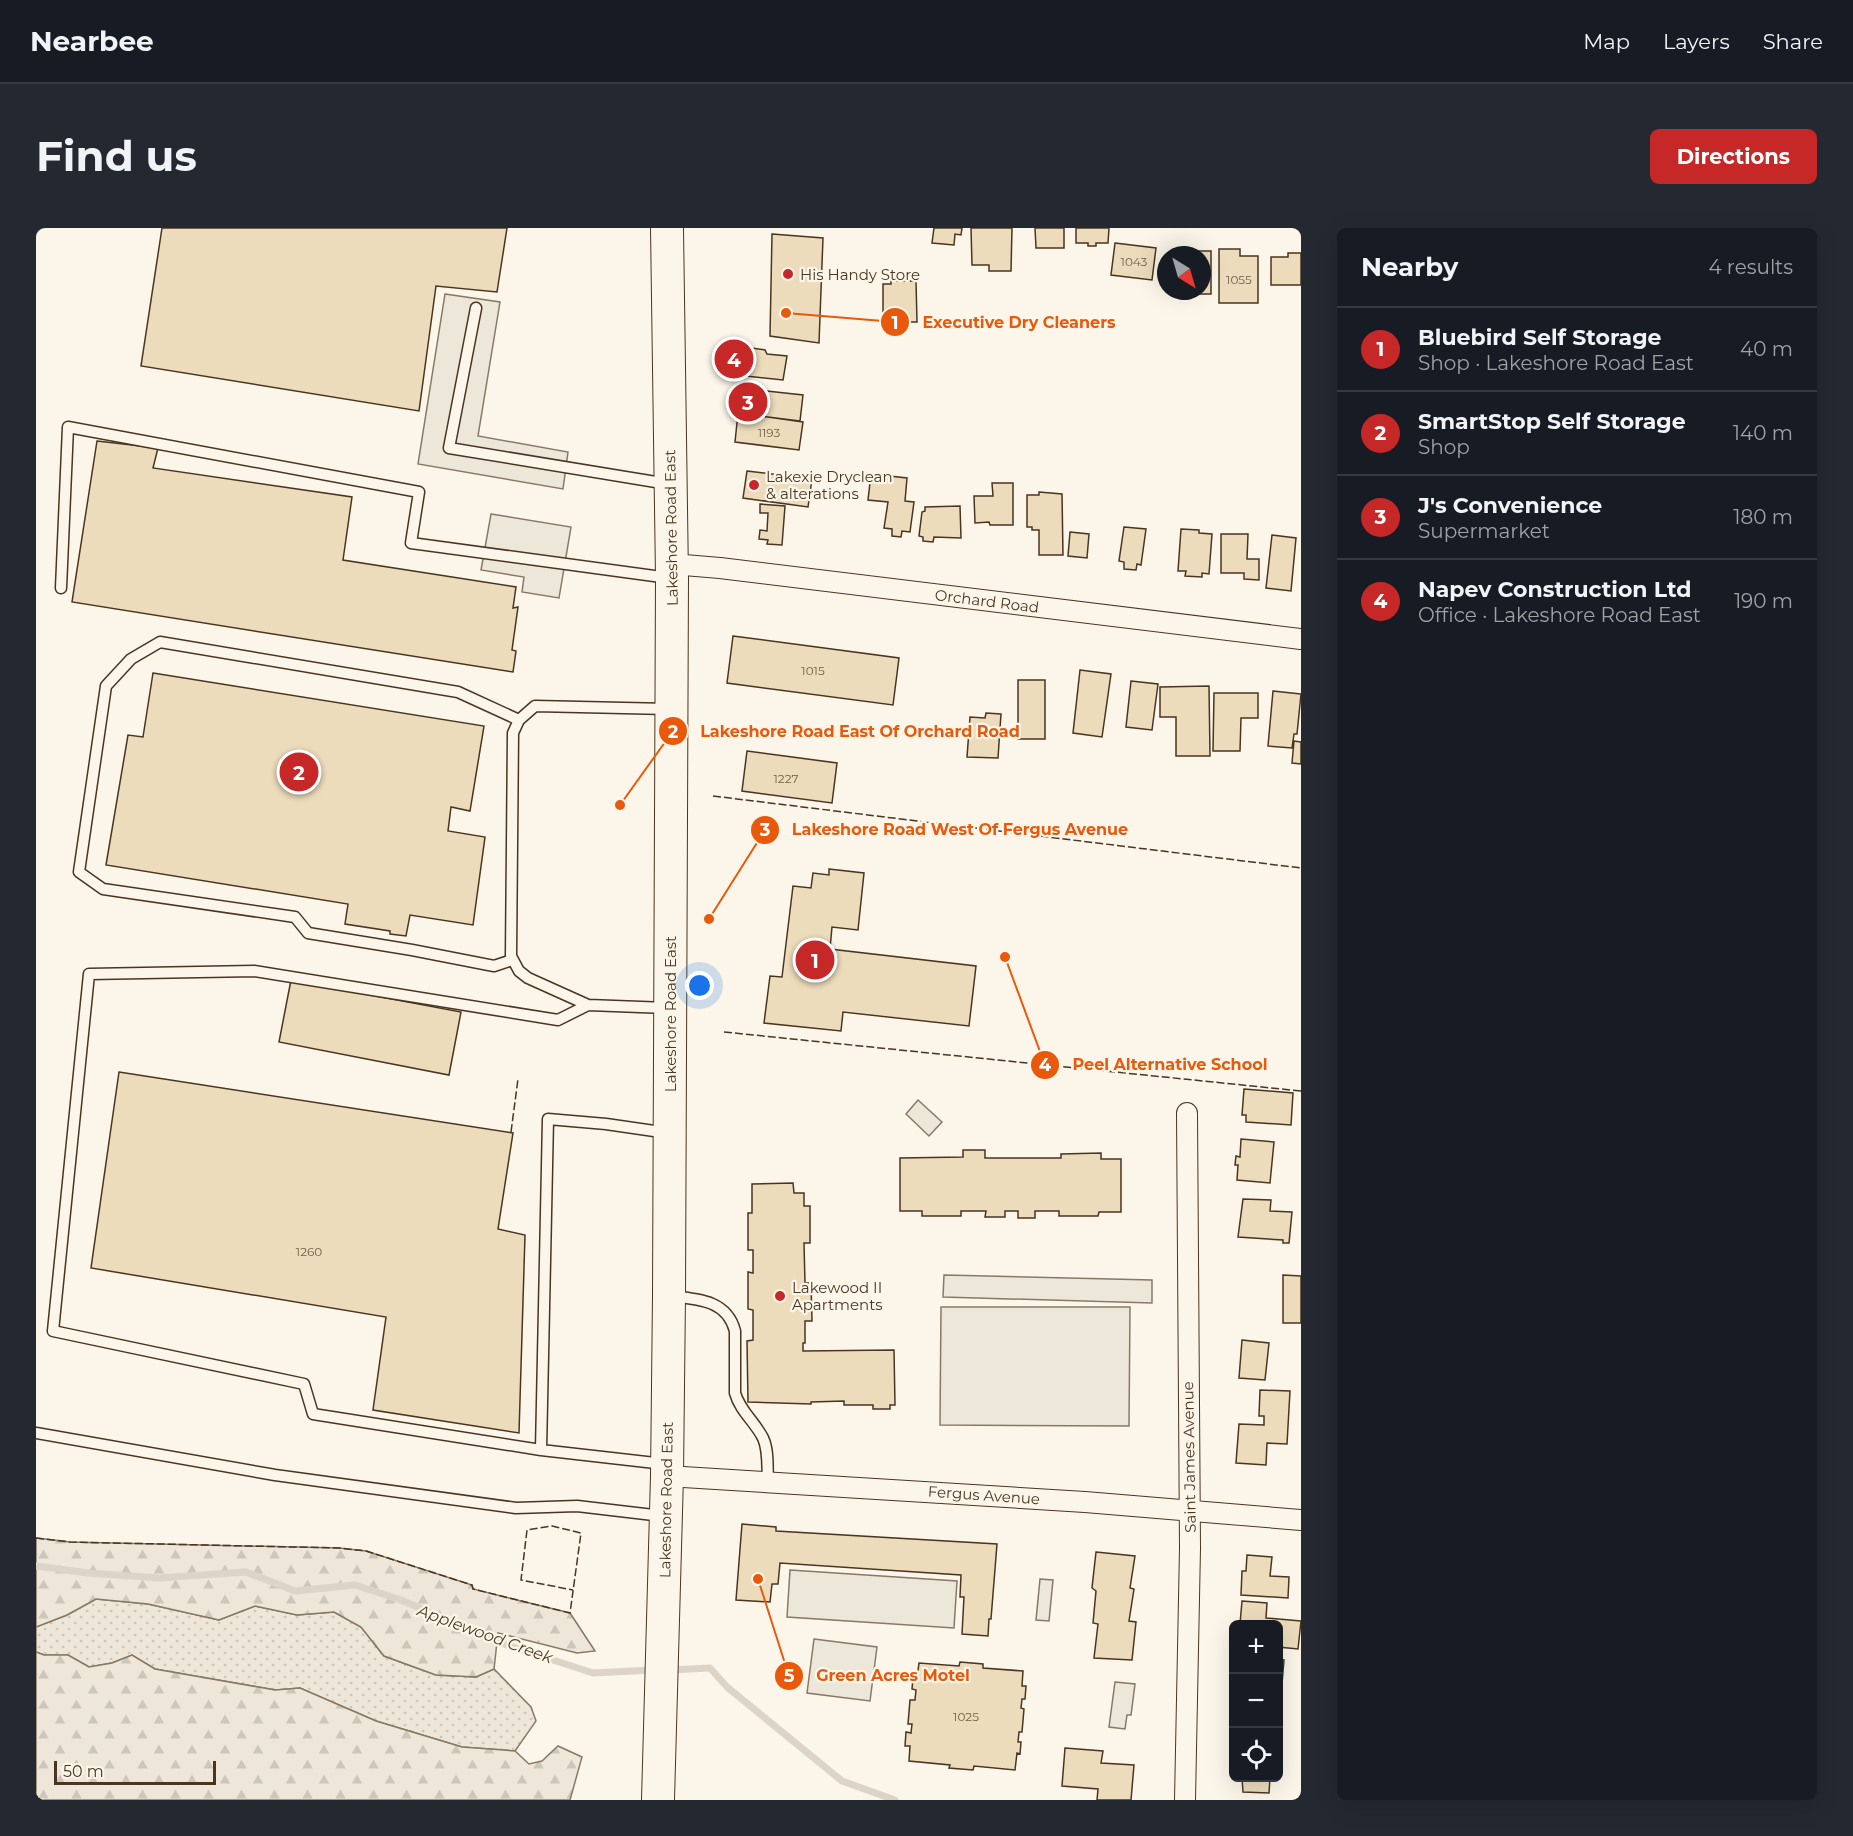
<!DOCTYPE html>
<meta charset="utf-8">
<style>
:root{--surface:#171b24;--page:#242831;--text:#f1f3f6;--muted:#9ea1a6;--line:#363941;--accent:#c62828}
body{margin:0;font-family:Montserrat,sans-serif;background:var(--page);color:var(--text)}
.controls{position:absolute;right:18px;bottom:18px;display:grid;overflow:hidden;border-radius:9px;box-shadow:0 6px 24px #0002}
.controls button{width:54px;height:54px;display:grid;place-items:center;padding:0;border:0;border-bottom:2px solid var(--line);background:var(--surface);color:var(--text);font:30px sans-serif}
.compass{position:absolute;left:1121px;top:18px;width:54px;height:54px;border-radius:50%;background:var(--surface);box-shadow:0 6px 24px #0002;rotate:143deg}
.scale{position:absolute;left:18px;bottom:15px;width:162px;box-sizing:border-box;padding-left:6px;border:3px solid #4a3520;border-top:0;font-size:16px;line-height:21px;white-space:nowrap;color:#4a3520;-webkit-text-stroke:4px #fbf6e9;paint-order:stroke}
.you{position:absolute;left:664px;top:758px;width:21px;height:21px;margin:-15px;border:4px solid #fff;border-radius:50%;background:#1a73e8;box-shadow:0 0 0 9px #1a73e833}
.badge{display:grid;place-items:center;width:39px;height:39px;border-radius:50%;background:var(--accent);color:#fff;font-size:20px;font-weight:700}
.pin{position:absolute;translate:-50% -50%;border:3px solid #fff;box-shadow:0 2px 6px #0006}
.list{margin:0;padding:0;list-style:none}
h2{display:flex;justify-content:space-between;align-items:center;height:78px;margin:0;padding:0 24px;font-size:26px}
h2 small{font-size:20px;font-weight:400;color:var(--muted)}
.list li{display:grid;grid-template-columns:39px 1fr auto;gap:18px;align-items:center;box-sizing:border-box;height:84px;padding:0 24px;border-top:2px solid var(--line)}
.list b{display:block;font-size:22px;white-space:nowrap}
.list p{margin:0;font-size:20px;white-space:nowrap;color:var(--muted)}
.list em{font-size:20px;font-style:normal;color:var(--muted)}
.icon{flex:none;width:33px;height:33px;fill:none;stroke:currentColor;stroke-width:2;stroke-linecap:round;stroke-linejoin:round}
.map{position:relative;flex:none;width:1265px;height:1572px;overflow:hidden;border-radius:9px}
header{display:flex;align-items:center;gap:36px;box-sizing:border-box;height:84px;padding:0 30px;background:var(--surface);border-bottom:2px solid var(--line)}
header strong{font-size:28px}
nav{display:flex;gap:33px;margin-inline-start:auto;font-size:21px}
.intro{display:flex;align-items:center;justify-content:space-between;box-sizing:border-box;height:144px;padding:0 36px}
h1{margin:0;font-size:42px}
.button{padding:15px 27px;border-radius:9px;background:var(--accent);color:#fff;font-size:21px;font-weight:700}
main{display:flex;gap:36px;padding:0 36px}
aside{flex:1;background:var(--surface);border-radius:9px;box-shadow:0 6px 24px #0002}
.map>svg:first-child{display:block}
.grass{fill:url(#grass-dots);stroke:#887966;stroke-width:1.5}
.forest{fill:url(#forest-firs);stroke:#887966;stroke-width:1.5}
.parking{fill:#ede7d9;stroke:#887966;stroke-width:1.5}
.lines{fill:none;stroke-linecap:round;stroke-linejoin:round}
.stream{stroke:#dcd4c6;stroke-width:7}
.building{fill:#ecdcbc;stroke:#4a3520;stroke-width:1.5}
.service-casing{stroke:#4a3520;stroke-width:13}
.minor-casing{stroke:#4a3520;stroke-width:22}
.primary-casing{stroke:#4a3520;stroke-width:34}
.service{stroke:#fbf6e9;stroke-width:10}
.minor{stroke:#fbf6e9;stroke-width:20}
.primary{stroke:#fbf6e9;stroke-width:32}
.fence{stroke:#4a3520;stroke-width:1.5;stroke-dasharray:8 3;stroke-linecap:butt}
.poi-dot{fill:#c62828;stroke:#fbf6e9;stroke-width:2}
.labels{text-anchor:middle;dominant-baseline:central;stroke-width:4.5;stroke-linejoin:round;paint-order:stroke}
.number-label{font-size:12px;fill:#725f47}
.poi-label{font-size:15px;fill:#4a3520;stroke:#fbf6e9;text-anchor:start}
.street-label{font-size:15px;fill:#4a3520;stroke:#fbf6e9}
.water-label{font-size:16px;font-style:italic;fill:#4a3520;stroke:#fbf6e9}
.leader{fill:none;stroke:#e8590c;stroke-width:2}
.callout-dot{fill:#e8590c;stroke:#fbf6e9;stroke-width:2}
.mark-label{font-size:18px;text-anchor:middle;font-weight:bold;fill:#fff}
.callout-label{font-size:16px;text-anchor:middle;font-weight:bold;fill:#e8590c;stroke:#fbf6e9;stroke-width:4.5;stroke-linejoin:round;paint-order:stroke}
</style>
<header>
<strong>Nearbee</strong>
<nav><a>Map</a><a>Layers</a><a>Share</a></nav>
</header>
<div class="intro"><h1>Find us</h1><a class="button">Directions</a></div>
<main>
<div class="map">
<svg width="1265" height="1572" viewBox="0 0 1265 1572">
<defs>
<pattern id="grass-dots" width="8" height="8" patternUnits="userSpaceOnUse" patternTransform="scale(1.5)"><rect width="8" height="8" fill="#ede6d9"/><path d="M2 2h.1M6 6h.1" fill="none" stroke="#cdc6ba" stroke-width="1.8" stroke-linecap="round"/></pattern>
<pattern id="forest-firs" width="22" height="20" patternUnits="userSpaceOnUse" patternTransform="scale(1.5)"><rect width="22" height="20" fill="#ede6d9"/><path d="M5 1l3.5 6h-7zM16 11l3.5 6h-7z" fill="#cdc6ba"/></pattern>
</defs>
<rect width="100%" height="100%" fill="#fbf6e9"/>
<!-- grass -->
<path class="grass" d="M 60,1371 L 112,1376 L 183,1392 L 219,1378 L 261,1387 L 298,1384 L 325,1399 L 348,1428 L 400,1447 L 440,1449 L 458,1441 L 495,1479 L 500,1493 L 479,1523 L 426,1519 L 340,1493 L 264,1460 L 240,1462 L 119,1441 L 96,1427 L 76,1435 L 53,1439 L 32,1427 L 8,1427 L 0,1424 L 0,1399 L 31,1387 Z"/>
<!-- forest -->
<path class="forest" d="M 0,1310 L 34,1314 L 303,1320 L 330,1323 L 436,1357 L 437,1361 L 534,1385 L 559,1423 L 541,1425 L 462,1405 L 458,1441 L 440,1449 L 400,1447 L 348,1428 L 325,1399 L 298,1384 L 261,1387 L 219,1378 L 183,1392 L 112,1376 L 60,1371 L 31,1387 L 0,1399 Z
M 0,1424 L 8,1427 L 32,1427 L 53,1439 L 76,1435 L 96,1427 L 119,1441 L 239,1462 L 264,1460 L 340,1493 L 426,1519 L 479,1523 L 493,1536 L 506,1533 L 522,1518 L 546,1529 L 534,1572 L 0,1572 Z"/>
<!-- parking -->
<path class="parking" d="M 409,66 L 464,74 L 442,208 L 532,224 L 527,261 L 382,236 Z
M 455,286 L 535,299 L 523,370 L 486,364 L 488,349 L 445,342 Z
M 882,872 L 906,894 L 893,908 L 870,886 Z
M 908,1047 L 1116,1052 L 1116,1075 L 907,1069 Z
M 905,1079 L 1094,1079 L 1093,1198 L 904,1197 Z
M 754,1342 L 921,1353 L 918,1400 L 751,1389 Z
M 1004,1351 L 1017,1352 L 1013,1393 L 1000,1392 Z
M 778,1411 L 841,1419 L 834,1473 L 771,1465 Z
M 1079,1454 L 1099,1456 L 1095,1487 L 1091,1487 L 1089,1501 L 1073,1499 Z"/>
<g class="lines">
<!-- stream -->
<path class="stream" d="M 0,1338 L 52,1345 L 123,1350 L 210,1344 L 259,1363 L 319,1357 L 365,1372 L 471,1417 L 557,1445 L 617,1442
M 634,1442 L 674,1440 L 691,1459 L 806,1553 L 859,1572"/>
</g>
<!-- building -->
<path class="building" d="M 126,0 L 471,0 L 461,64 L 400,58 L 383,183 L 105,138 Z
M 898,0 L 926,0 L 925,7 L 919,6 L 918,17 L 896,15 Z
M 935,0 L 976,0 L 975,43 L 953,43 L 953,37 L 936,37 Z
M 999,0 L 1028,0 L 1028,20 L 1000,20 Z
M 1040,0 L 1073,0 L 1072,15 L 1060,15 L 1060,18 L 1052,18 L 1052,15 L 1040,15 Z
M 736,6 L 787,10 L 783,115 L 734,108 Z
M 1079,15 L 1120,20 L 1116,52 L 1075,47 Z
M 1183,21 L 1204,21 L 1204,28 L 1222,28 L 1222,75 L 1183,75 Z
M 1147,23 L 1175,23 L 1175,66 L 1147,66 L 1147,63 L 1166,63 L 1166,27 L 1147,27 Z
M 1252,25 L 1265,25 L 1265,57 L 1235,57 L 1235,29 L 1252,29 Z
M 855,53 L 880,53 L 881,94 L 854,94 L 854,91 L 847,91 L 847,56 L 855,56 Z
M 694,117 L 729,122 L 731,126 L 751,128 L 747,152 L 692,146 Z
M 702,160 L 767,167 L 764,193 L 699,185 Z
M 702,185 L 767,194 L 763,222 L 699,214 Z
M 61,213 L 122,220 L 117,240 L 316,269 L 307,332 L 480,359 L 477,380 L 482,379 L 476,422 L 480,423 L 477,444 L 36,374 Z
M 711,243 L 776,251 L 772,279 L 707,270 Z
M 835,246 L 871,250 L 869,273 L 878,274 L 874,304 L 866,303 L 865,309 L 856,308 L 856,301 L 848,300 L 852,274 L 832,272 Z
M 956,255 L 977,255 L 977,297 L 954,297 L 953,294 L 939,295 L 938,268 L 957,268 Z
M 1003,264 L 1026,266 L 1027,327 L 1003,327 L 1003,302 L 996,302 L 996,299 L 991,299 L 991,267 L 1003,267 Z
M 724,276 L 749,278 L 746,317 L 731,316 L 732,312 L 723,311 L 724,302 L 731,303 L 732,285 L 724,285 Z
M 924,278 L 925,310 L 898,309 L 897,314 L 887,313 L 887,309 L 883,308 L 886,284 L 889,283 L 889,279 Z
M 1088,299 L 1110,301 L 1105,337 L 1101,336 L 1100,342 L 1088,341 L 1088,334 L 1083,333 Z
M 1145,301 L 1163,302 L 1163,305 L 1176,306 L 1173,346 L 1166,345 L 1166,349 L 1149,348 L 1150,343 L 1142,343 Z
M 1034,304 L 1053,306 L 1051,330 L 1032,328 Z
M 1185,306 L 1212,306 L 1211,331 L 1223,331 L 1223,352 L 1208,351 L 1208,345 L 1185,345 Z
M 1236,307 L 1260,310 L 1255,363 L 1230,360 Z
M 697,408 L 863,430 L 857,477 L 691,455 Z
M 1044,442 L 1075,446 L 1066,509 L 1037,505 Z
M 117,445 L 448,498 L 434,583 L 415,579 L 412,603 L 449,609 L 437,697 L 374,687 L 370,708 L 354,706 L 354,703 L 309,696 L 312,676 L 70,637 L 92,507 L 107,509 Z
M 982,452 L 1009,452 L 1009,511 L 982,511 Z
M 1095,453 L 1122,456 L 1116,502 L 1090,499 Z
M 1173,458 L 1174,528 L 1140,528 L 1140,489 L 1124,489 L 1124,459 Z
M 1237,463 L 1265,466 L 1261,506 L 1258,506 L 1256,520 L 1232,518 Z
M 1178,465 L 1222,465 L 1222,490 L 1205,490 L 1204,523 L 1177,523 Z
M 950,485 L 965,486 L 962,530 L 931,529 L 934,489 L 949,490 Z
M 1258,513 L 1265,514 L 1265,536 L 1256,535 Z
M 711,523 L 801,535 L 796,575 L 706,563 Z
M 793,641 L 828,645 L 822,702 L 796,699 L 794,721 L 940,738 L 933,798 L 807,784 L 805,803 L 728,795 L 734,748 L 746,749 L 757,658 L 775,660 L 777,645 L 793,647 Z
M 255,752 L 425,784 L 413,847 L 243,814 Z
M 83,844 L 477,905 L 462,1001 L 489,1007 L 483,1205 L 337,1182 L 350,1089 L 55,1040 Z
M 1208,861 L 1257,865 L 1255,897 L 1210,894 L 1210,887 L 1206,887 Z
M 1205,911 L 1238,914 L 1234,955 L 1201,952 L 1202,937 L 1199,937 L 1200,928 L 1204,929 Z
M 927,922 L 949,922 L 949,930 L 1025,930 L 1025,926 L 1065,925 L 1065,931 L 1085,931 L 1085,984 L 1063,984 L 1062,988 L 1023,988 L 1023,983 L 999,983 L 999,990 L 982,990 L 982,983 L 969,983 L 969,989 L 949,989 L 950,983 L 925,983 L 925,988 L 886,988 L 886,983 L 864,983 L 864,930 L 927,929 Z
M 757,955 L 758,965 L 768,965 L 768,978 L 774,978 L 774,1015 L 768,1015 L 769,1055 L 775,1055 L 776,1093 L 769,1093 L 769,1115 L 767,1115 L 767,1123 L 858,1122 L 859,1177 L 854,1177 L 854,1181 L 837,1181 L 837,1177 L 808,1177 L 808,1173 L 775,1174 L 775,1176 L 712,1174 L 711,1113 L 717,1112 L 717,1082 L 712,1081 L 712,1044 L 717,1045 L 717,1022 L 712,1022 L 712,985 L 716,985 L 716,956 Z
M 1207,971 L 1235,972 L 1234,983 L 1256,984 L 1253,1015 L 1247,1015 L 1247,1012 L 1202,1009 Z
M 1247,1047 L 1265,1048 L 1265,1095 L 1247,1095 Z
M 1206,1112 L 1233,1115 L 1229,1152 L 1203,1150 Z
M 1224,1162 L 1254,1163 L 1251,1216 L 1231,1215 L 1230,1237 L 1200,1235 L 1203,1196 L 1228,1197 L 1228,1188 L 1223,1188 Z
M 706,1296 L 740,1299 L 740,1303 L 961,1316 L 955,1391 L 953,1391 L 952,1408 L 926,1406 L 928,1369 L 924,1369 L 925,1347 L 744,1335 L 742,1356 L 736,1356 L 734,1374 L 700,1372 Z
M 1060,1324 L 1099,1328 L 1094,1360 L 1098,1361 L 1093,1393 L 1100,1394 L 1096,1432 L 1058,1430 L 1062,1396 L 1057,1395 L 1060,1363 L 1056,1360 Z
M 1211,1327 L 1236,1329 L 1234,1348 L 1253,1349 L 1252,1370 L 1205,1367 L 1206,1343 L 1210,1343 Z
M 1206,1373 L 1231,1375 L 1230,1390 L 1265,1393 L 1262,1421 L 1242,1419 L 1242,1396 L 1204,1396 Z
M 1242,1431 L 1248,1432 L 1245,1468 L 1242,1468 Z
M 924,1434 L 947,1436 L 947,1440 L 987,1443 L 986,1458 L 990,1458 L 989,1471 L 986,1471 L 985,1480 L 988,1481 L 986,1504 L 983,1504 L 982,1514 L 985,1514 L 984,1526 L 981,1525 L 979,1542 L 938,1538 L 937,1542 L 913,1540 L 914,1537 L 873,1533 L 874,1518 L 869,1518 L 870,1504 L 875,1505 L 876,1496 L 872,1496 L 874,1472 L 879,1472 L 880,1462 L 876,1461 L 877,1450 L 881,1450 L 883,1435 L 923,1438 Z
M 1029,1520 L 1067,1523 L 1065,1535 L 1098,1537 L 1095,1572 L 1061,1572 L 1062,1561 L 1026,1558 Z
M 1206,1550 L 1234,1550 L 1233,1565 L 1207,1564 Z"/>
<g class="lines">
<defs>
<path id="service" d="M 440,80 L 413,220 L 632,256
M 25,360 L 32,199 L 383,264 L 375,315 L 633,350
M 476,732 L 458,738 L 376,722 L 272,705 L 259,689 L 67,661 L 43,644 L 70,458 L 95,431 L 124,414 L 422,464 L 483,492
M 631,780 L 552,777 L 492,750 L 483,743 L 475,728 L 477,505 L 483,492 L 499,478 L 632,481
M 634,1068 C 662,1071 691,1072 699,1103 L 699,1165 C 704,1183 719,1194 727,1210 C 733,1223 731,1240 732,1254
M 0,1205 L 239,1247 L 480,1280 L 541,1278 L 626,1288
M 505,1222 L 277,1186 L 268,1156 L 17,1103 L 53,746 L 218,743 L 522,792 L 552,777
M 628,1236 L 505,1222 L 512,891 L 570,896 L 632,905"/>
<path id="minor" d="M 636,336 L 684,340 L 1265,411
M 631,1248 L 1049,1274 L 1265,1292
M 1149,1572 L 1154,1320 L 1151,885"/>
<path id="primary" d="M 622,1572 L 631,1248 L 633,1068 L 636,350 L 631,0"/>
</defs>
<!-- service casing -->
<use href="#service" class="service-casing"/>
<!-- minor casing -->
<use href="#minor" class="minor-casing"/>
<!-- primary casing -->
<use href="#primary" class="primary-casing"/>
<!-- service -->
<use href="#service" class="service"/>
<!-- minor -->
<use href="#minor" class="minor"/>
<!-- primary -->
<use href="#primary" class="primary"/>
<!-- fence -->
<path class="fence" d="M 677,568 L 1265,640
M 688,804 L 1265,863
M 475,904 L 482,851
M 0,1310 L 34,1314 L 303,1320 L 330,1323 L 436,1357 L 437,1361 L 534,1385 L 545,1305 L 516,1298 L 491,1302 L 485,1352 L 537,1362"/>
</g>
<!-- markers -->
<g class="poi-dot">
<circle cx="752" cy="46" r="6"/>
<circle cx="718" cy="257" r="6"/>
<circle cx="744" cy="1068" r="6"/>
</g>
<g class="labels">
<!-- number labels -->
<g class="number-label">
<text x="1098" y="33">1043</text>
<text x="1203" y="51">1055</text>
<text x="733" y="204">1193</text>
<text x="777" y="442">1015</text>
<text x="750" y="550">1227</text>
<text x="273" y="1023">1260</text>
<text x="930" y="1488">1025</text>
</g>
<!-- poi labels -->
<g class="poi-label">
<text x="764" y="46">His Handy Store</text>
<text x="730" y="248">Lakexie Dryclean<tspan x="730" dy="17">&amp; alterations</tspan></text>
<text x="756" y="1059">Lakewood II<tspan x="756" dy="17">Apartments</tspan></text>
</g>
<!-- street labels -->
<g class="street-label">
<text transform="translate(635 300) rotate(-91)">Lakeshore Road East</text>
<text transform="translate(951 373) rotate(7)">Orchard Road</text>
<text transform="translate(634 786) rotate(-90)">Lakeshore Road East</text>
<text transform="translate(1153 1229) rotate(-91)">Saint James Avenue</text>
<text transform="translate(948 1267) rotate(4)">Fergus Avenue</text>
<text transform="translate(630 1272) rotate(-89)">Lakeshore Road East</text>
</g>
<!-- water labels -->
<g class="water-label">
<text transform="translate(449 1406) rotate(20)">Applewood Creek</text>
</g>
</g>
<!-- callouts -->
<path class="leader" d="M750 85L859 94M584 577L637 503M673 691L729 602M969 729L1009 837M722 1351L753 1448"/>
<g class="callout-dot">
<circle cx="750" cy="85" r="6"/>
<circle cx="584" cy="577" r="6"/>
<circle cx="673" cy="691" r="6"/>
<circle cx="969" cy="729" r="6"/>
<circle cx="722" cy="1351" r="6"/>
<circle cx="859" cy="94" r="15"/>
<circle cx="637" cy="503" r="15"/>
<circle cx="729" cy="602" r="15"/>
<circle cx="1009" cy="837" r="15"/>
<circle cx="753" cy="1448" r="15"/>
</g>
<g class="mark-label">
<text x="859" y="101">1</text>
<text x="637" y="510">2</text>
<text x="729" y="608">3</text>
<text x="1009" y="843">4</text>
<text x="753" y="1454">5</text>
</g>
<g class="callout-label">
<text x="983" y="100">Executive Dry Cleaners</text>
<text x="824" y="509">Lakeshore Road East Of Orchard Road</text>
<text x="924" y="607">Lakeshore Road West Of Fergus Avenue</text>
<text x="1134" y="842">Peel Alternative School</text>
<text x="857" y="1453">Green Acres Motel</text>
</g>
</svg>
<div class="controls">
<button>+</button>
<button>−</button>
<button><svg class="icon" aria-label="locate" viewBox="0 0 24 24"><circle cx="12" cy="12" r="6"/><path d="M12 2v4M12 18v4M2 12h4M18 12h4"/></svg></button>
</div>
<svg class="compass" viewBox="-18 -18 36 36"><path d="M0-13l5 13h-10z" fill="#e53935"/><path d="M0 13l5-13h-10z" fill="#9ea1a6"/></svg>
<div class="scale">50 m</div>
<div class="you"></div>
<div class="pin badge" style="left:779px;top:732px">1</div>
<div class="pin badge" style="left:263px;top:544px">2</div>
<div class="pin badge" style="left:712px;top:174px">3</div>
<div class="pin badge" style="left:698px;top:131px">4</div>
</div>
<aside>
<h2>Nearby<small>4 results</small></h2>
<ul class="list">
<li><span class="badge">1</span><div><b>Bluebird Self Storage</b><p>Shop · Lakeshore Road East</p></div><em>40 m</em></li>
<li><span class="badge">2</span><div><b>SmartStop Self Storage</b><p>Shop</p></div><em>140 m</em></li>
<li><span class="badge">3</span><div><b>J's Convenience</b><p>Supermarket</p></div><em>180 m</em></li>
<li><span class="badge">4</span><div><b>Napev Construction Ltd</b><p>Office · Lakeshore Road East</p></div><em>190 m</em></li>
</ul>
</aside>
</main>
